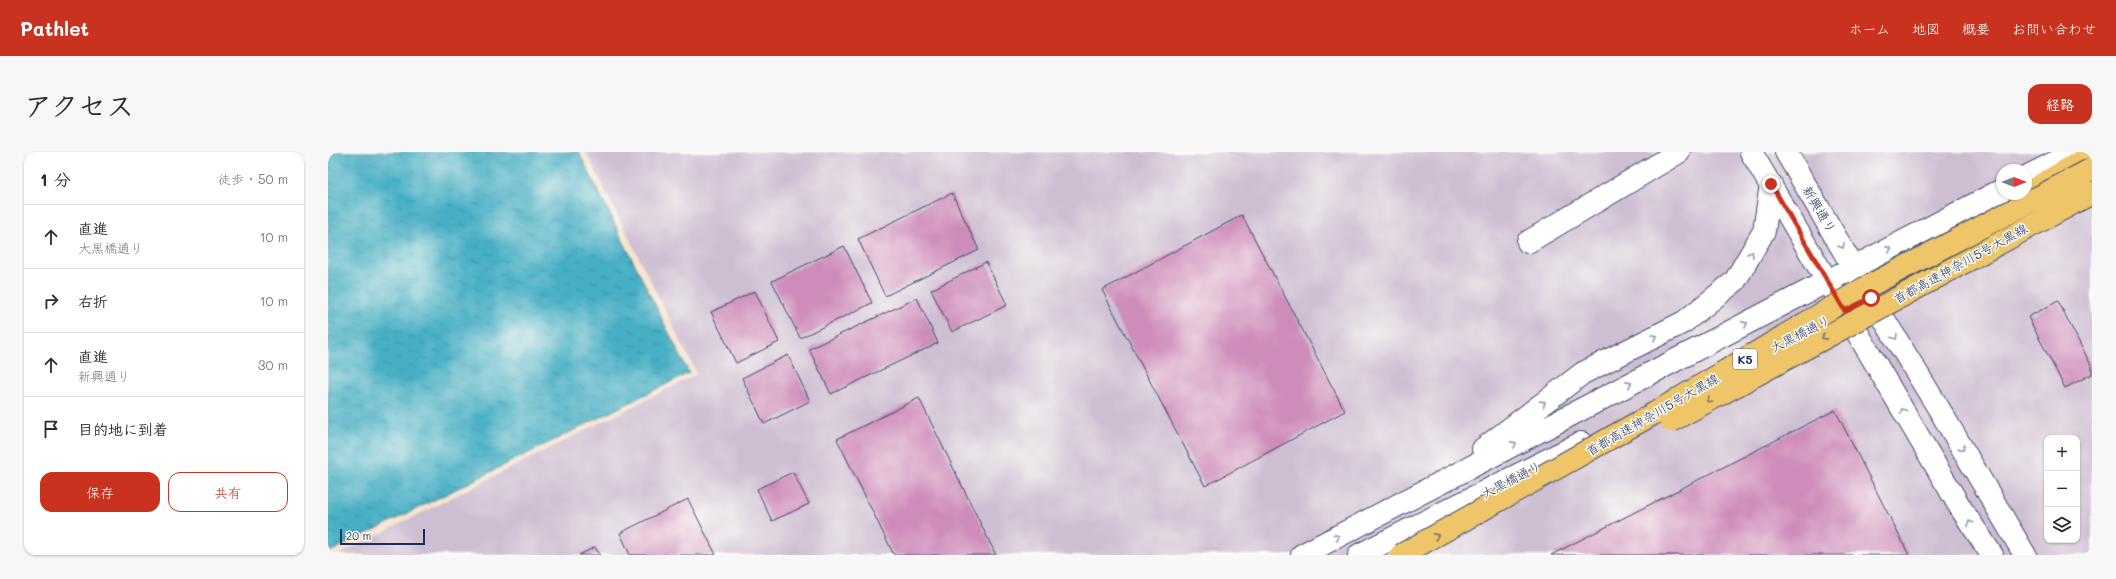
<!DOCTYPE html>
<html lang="ja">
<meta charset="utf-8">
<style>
:root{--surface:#fff;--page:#f7f7f7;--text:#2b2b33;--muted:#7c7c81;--line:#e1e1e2;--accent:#c8321e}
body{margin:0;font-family:Mali,"Klee One",sans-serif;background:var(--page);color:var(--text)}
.controls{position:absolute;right:12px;bottom:12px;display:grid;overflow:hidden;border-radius:8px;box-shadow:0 1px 3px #0004}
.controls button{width:36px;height:36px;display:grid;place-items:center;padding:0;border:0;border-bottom:1px solid var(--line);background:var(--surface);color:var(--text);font:20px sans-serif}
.compass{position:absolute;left:1668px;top:12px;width:36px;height:36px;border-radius:50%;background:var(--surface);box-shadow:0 1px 3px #0004;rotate:90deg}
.scale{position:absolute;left:12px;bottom:10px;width:85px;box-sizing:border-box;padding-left:4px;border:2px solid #1b2f5e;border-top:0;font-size:11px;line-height:14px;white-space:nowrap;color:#1b2f5e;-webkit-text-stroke:3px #fdfcf7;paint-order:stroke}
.stop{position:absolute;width:12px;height:12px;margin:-9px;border:3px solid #c8321e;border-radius:50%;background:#fff}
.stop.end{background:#c8321e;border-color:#fff;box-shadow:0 1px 4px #0008}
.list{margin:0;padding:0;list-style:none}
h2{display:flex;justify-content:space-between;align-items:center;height:52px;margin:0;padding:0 16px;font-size:17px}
h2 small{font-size:13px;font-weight:400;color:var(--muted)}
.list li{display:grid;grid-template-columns:26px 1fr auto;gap:12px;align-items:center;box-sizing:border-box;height:64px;padding:0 16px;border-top:1px solid var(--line)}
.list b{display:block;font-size:15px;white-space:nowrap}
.list p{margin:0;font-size:13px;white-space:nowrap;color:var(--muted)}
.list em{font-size:13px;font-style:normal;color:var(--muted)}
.actions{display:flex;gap:8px;padding:12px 16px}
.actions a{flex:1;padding:9px 0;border:1px solid var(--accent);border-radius:12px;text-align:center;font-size:14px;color:var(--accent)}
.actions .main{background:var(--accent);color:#fff}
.icon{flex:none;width:22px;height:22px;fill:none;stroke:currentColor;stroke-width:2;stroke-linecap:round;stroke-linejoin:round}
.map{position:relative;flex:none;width:1764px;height:403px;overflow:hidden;border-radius:12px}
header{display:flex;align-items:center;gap:24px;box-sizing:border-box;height:56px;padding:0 20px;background:var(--accent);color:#fff}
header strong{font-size:19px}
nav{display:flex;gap:22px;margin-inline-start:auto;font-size:14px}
.intro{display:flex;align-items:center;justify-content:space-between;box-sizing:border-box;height:96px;padding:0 24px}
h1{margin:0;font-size:28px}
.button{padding:10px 18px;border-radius:12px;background:var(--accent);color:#fff;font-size:14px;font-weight:700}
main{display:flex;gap:24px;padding:0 24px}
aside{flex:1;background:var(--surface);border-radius:12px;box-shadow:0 1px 3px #0004}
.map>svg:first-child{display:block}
.industrial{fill:#cebed2;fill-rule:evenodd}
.water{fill:url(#water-ripples);stroke:#306f91}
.building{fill:#ce8cba}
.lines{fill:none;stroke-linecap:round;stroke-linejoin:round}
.minor-casing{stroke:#3c4a6f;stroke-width:24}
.highway-casing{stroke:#3c4a6f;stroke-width:24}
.minor{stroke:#fff;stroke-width:22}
.highway{stroke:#eec569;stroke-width:22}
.highway-bridge-casing{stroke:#3c4a6f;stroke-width:24;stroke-linecap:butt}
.highway-bridge{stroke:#eec569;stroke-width:22}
.oneway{stroke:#8d97ae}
.oneway2{stroke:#7a7263}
.route{stroke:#c8321e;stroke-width:5}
.labels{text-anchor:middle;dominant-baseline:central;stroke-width:3;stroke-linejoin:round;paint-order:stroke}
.shield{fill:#fdfcf7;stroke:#5f6c8c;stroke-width:1}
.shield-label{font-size:12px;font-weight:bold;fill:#1b2f5e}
.street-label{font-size:13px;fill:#1b2f5e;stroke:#fdfcf7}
</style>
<header>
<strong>Pathlet</strong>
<nav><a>ホーム</a><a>地図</a><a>概要</a><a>お問い合わせ</a></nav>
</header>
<div class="intro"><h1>アクセス</h1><a class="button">経路</a></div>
<main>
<aside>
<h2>1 分<small>徒歩 · 50 m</small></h2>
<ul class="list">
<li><svg class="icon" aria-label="ahead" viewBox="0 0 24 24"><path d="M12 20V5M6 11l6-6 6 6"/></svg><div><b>直進</b><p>大黒橋通り</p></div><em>10 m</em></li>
<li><svg class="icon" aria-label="right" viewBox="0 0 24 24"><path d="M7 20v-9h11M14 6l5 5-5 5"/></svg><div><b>右折</b></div><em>10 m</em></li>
<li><svg class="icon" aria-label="ahead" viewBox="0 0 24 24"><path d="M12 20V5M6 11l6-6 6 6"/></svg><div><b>直進</b><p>新興通り</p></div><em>30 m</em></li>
<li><svg class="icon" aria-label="arrive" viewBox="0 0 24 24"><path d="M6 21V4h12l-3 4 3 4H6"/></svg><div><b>目的地に到着</b></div></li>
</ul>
<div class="actions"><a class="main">保存</a><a>共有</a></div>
</aside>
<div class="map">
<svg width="1764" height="403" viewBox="0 0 1764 403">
<defs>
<pattern id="water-ripples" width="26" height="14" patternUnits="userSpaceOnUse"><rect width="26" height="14" fill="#46afc4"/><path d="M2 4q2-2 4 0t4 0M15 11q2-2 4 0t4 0" fill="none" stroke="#3a8fa2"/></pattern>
</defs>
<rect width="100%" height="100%" fill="#fdfcf7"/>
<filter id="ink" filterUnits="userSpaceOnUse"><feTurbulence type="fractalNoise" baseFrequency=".025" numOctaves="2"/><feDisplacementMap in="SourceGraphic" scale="8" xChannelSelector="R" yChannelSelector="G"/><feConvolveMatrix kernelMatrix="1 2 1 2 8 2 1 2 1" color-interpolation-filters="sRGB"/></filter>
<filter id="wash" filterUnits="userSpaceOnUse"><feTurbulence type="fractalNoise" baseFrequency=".012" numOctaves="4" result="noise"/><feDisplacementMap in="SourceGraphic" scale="16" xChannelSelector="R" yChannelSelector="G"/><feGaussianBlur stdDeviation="0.9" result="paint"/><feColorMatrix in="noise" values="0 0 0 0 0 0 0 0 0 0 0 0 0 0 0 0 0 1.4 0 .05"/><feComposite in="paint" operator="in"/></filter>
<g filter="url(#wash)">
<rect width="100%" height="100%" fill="#f7e4ce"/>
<!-- industrial -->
<path class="industrial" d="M 258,0 L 1764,0 L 1764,403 L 10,403 L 369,222 ZM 1674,18 L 1698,18 L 1698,42 L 1674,42 ZM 1719,286 L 1749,286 L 1749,388 L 1719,388 Z"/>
<!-- water -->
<path class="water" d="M 0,0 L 251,0 L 361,221 L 0,401 Z"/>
<g id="blocks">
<!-- building -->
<path class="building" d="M 624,41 L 651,98 L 557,144 L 530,87 Z
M 914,63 L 1017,259 L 877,334 L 774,138 Z
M 516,94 L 544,151 L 472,186 L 444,129 Z
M 658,110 L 679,153 L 624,180 L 603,138 Z
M 427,139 L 451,190 L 408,211 L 383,160 Z
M 589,146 L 610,191 L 503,242 L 481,197 Z
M 1730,149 L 1764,215 L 1764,222 L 1737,236 L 1700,165 Z
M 460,203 L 482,249 L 436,272 L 414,226 Z
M 591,246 L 668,403 L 566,403 L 509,287 Z
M 1507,258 L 1581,403 L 1223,403 Z
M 465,320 L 481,352 L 444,369 L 429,337 Z
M 360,347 L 388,403 L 302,403 L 292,381 Z
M 267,395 L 272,403 L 251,403 Z"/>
</g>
</g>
<g filter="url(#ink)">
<use href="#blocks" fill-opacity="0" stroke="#3c4a6f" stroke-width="1"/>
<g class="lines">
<defs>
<path id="minor" d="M 1423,0 L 1632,355 L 1664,403
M 1458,0 L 1543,146 L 1611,257 L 1697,403
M 1698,25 L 1747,0
M 1200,90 L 1351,0
M 1509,163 L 1623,106
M 1155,297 L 1255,221 L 1356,170 L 1407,129 L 1436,79 L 1443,32
M 974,403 L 1674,38
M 1031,403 L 1253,291"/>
<path id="highway" d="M 1706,37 L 1764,3"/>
</defs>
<!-- minor casing -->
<use href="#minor" class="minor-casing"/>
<!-- highway casing -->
<use href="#highway" class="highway-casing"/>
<!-- minor -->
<use href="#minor" class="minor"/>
<!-- highway -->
<use href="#highway" class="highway"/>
<defs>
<path id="highway-bridge" d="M 1343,269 L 1764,41
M 1073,403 L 1327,261 L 1535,137 L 1764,17"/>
</defs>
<!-- highway-bridge casing -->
<use href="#highway-bridge" class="highway-bridge-casing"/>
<!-- highway-bridge -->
<use href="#highway-bridge" class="highway-bridge"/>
</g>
<!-- one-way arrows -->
<defs><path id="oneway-chevron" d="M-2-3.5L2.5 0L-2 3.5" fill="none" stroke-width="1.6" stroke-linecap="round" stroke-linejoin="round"/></defs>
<g class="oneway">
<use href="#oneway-chevron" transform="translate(1514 94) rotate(59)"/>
<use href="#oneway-chevron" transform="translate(1561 97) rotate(-27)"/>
<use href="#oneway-chevron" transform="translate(1423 102) rotate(-60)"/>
<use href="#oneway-chevron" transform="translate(1417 172) rotate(-28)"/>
<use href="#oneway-chevron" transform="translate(1326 185) rotate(-27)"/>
<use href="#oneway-chevron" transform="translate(1567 185) rotate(58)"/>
<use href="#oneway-chevron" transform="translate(1301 232) rotate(-28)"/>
<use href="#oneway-chevron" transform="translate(1215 251) rotate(-37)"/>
<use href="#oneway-chevron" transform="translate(1575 259) rotate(-120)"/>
<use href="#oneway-chevron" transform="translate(1186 292) rotate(-28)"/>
<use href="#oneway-chevron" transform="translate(1634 296) rotate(59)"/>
<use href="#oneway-chevron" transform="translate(1642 371) rotate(-124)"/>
<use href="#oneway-chevron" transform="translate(1009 385) rotate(-28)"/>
</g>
<g class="oneway2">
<use href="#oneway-chevron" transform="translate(1496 185) rotate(151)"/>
<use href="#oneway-chevron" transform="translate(1381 248) rotate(151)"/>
<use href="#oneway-chevron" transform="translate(1108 384) rotate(-29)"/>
</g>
</g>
<g class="lines" filter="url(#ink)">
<!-- route -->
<path class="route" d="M 1443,32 L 1517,159 L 1543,146"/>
</g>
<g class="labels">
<!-- shield labels -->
<rect class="shield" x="1405" y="197" width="24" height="20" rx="3"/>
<g class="shield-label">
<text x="1417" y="207">K5</text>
</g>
<!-- street labels -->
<g class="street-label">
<text transform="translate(1492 57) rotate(59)">新興通り</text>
<text transform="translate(1632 111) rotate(-29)">首都高速神奈川5号大黒線</text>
<text transform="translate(1472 181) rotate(-27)">大黒橋通り</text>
<text transform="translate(1324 262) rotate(-30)">首都高速神奈川5号大黒線</text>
<text transform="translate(1183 327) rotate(-27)">大黒橋通り</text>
</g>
</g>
</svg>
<div class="controls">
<button>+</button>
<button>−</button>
<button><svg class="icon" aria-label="layers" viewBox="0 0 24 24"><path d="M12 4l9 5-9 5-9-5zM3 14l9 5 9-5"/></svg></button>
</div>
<svg class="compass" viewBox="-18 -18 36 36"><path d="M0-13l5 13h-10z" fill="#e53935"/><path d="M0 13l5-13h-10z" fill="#7c7c81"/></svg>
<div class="scale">20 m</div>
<div class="stop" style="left:1543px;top:146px"></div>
<div class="stop end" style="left:1443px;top:32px"></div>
</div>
</main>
